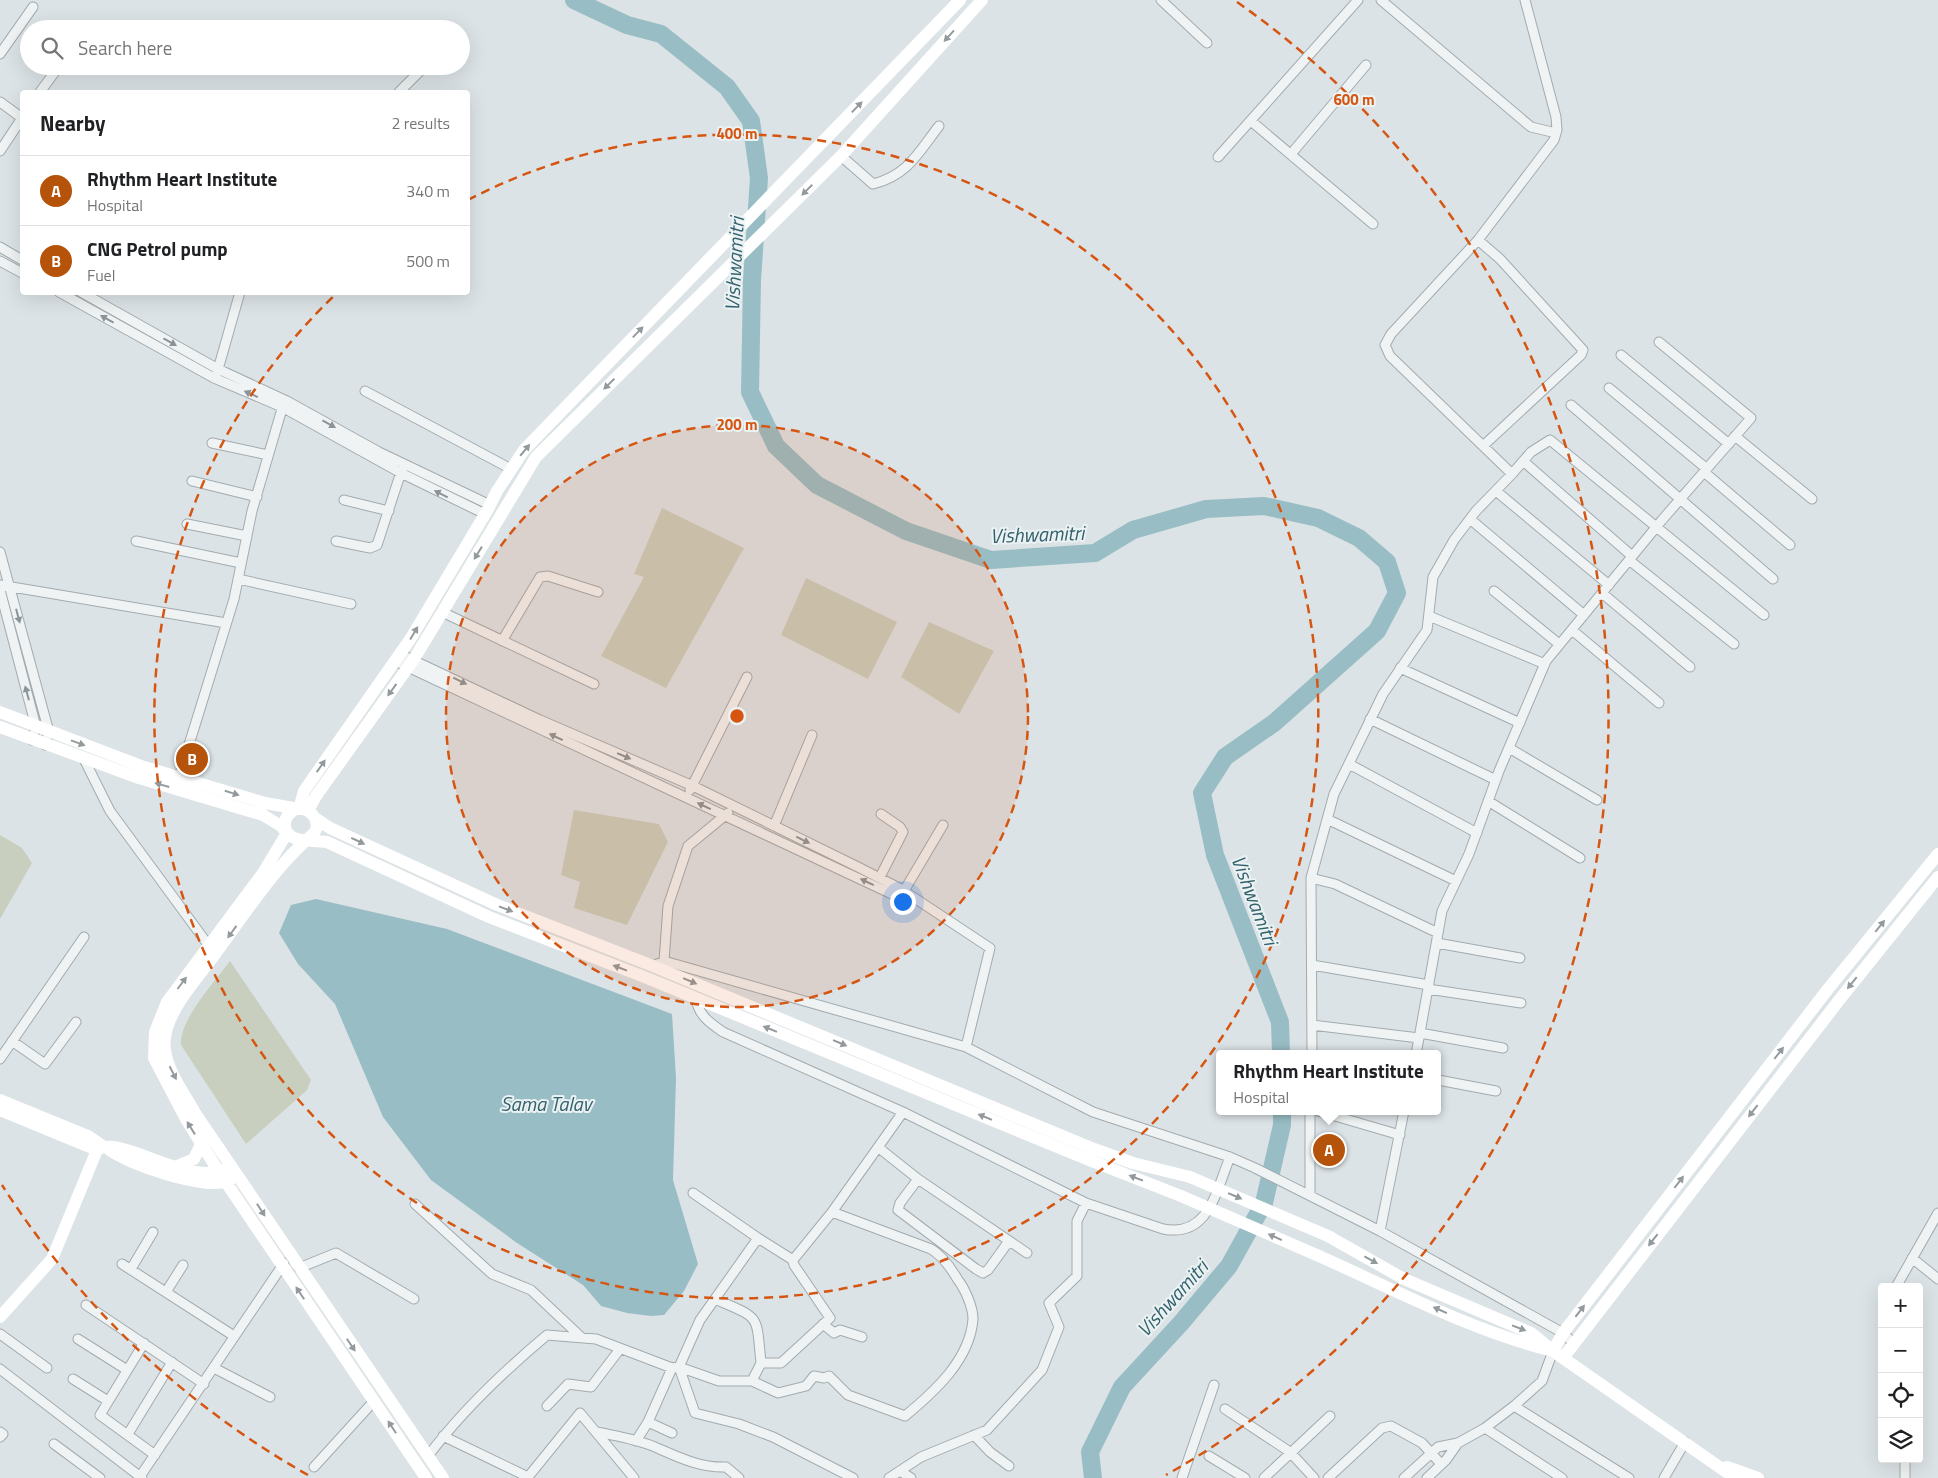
<!DOCTYPE html>
<meta charset="utf-8">
<style>
:root{--surface:#fff;--page:#f6f6f6;--text:#202124;--muted:#757577;--line:#e0e0e0;--accent:#b45309}
body{margin:0;font-family:"Titillium Web",sans-serif;background:var(--page);color:var(--text)}
.controls{position:absolute;right:15px;bottom:15px;display:grid;overflow:hidden;border-radius:5px;box-shadow:0 5px 20px #0002}
.controls button{width:45px;height:45px;display:grid;place-items:center;padding:0;border:0;border-bottom:1px solid var(--line);background:var(--surface);color:var(--text);font:25px sans-serif}
.you{position:absolute;left:902px;top:901px;width:18px;height:18px;margin:-12px;border:4px solid #fff;border-radius:50%;background:#1a73e8;box-shadow:0 0 0 8px #1a73e833}
.badge{display:grid;place-items:center;width:32px;height:32px;border-radius:50%;background:var(--accent);color:#fff;font-size:16px;font-weight:700}
.pin{position:absolute;translate:-50% -50%;border:2px solid #fff;box-shadow:0 1px 5px #0006}
.popup{position:absolute;left:1216px;top:1050px;width:225px;height:65px;box-sizing:border-box;display:grid;place-content:center;border-radius:5px;background:var(--surface);filter:drop-shadow(0 1px 4px #0005);font-size:16px;white-space:nowrap;color:var(--muted)}
.popup b{font-size:19px;color:var(--text)}
.popup::after{content:'';position:absolute;left:50%;top:100%;margin-left:-10px;border:10px solid transparent;border-top-color:var(--surface)}
.list{margin:0;padding:0;list-style:none}
h2{display:flex;justify-content:space-between;align-items:center;height:65px;margin:0;padding:0 20px;font-size:21px}
h2 small{font-size:16px;font-weight:400;color:var(--muted)}
.list li{display:grid;grid-template-columns:32px 1fr auto;gap:15px;align-items:center;box-sizing:border-box;height:70px;padding:0 20px;border-top:1px solid var(--line)}
.list b{display:block;font-size:19px;white-space:nowrap}
.list p{margin:0;font-size:16px;white-space:nowrap;color:var(--muted)}
.list em{font-size:16px;font-style:normal;color:var(--muted)}
.icon{flex:none;width:28px;height:28px;fill:none;stroke:currentColor;stroke-width:2;stroke-linecap:round;stroke-linejoin:round}
.map{position:relative;flex:none;width:1938px;height:1478px;overflow:hidden}
.search{position:absolute;background:var(--surface);box-shadow:0 5px 20px #0002;left:20px;top:20px;width:450px;height:55px;display:flex;align-items:center;gap:12px;box-sizing:border-box;padding:0 18px;border-radius:28px;color:var(--muted);font-size:19px}
.panel{position:absolute;background:var(--surface);box-shadow:0 5px 20px #0002;left:20px;top:90px;width:450px;height:205px;border-radius:5px}
.map>svg:first-child{display:block}
.green{fill:#c8cfbe}
.water{fill:#99bdc4}
.lines{fill:none;stroke-linecap:round;stroke-linejoin:round}
.river{stroke:#99bdc4;stroke-width:18}
.street-casing{stroke:#a2abaf;stroke-width:11}
.street{stroke:#eff3f4;stroke-width:9}
.secondary{stroke:#fff;stroke-width:12}
.secondary-bridge{stroke:#fff;stroke-width:12}
.oneway{fill:#939a9d}
.oneway2{fill:#8b9498}
.ring{fill:none;stroke:#d55511;stroke-width:2.5;stroke-dasharray:9 6}
.labels{text-anchor:middle;dominant-baseline:central;stroke-width:4;stroke-linejoin:round;paint-order:stroke}
.water-label{font-size:20px;font-style:italic;fill:#33616c;stroke:#ebf2f3}
.centre{fill:#d55511;stroke:#ebf2f3;stroke-width:2.5}
.ring-label{font-size:15px;text-anchor:middle;font-weight:bold;fill:#d55511;stroke:#ebf2f3;stroke-width:4;stroke-linejoin:round;paint-order:stroke}
</style>
<div class="map">
<svg width="1938" height="1478" viewBox="0 0 1938 1478">
<rect width="100%" height="100%" fill="#dce3e6"/>
<!-- green -->
<path class="green" d="M 662,508 L 744,548 L 666,688 L 601,656 L 644,577 L 634,574 Z
M 806,578 L 897,622 L 868,679 L 781,635 Z
M 929,622 L 994,651 L 959,714 L 901,677 Z
M 574,810 L 659,824 L 668,842 L 627,925 L 574,908 L 580,882 L 561,875 Z
M 0,835 L 22,848 L 32,863 L 0,919 Z
M 230,961 L 311,1080 L 307,1090 L 246,1144 L 181,1045 C 178,1022 216,980 230,961 Z"/>
<!-- water -->
<path class="water" d="M 316,899 L 447,929 L 672,1014 L 676,1078 L 673,1180 L 698,1264 L 684,1291 L 664,1315 L 651,1316 L 627,1313 L 601,1306 L 583,1285 L 517,1243 L 431,1180 L 383,1117 L 335,1004 L 298,964 L 279,933 L 291,905 Z"/>
<g class="lines">
<!-- river -->
<path class="river" d="M 574,0 L 627,25 L 661,34 L 727,87 L 751,121 L 759,178 L 752,280 L 750,392 L 776,446 L 817,485 L 906,531 L 991,560 L 1095,553 L 1133,530 L 1206,509 L 1264,506 L 1318,518 L 1359,538 L 1387,562 L 1397,593 L 1377,631 L 1274,723 L 1225,757 L 1202,793 L 1215,855 L 1280,1022 L 1281,1054
M 1093,1478 L 1090,1452 L 1122,1387 L 1181,1323 L 1229,1266 L 1264,1203 L 1282,1125 L 1282,1111"/>
<defs>
<path id="street" d="M 1161,0 L 1207,43
M 1381,0 L 1531,127 L 1556,133
M 0,54 L 33,7
M 40,92 L 57,69
M 399,92 L 425,66
M 0,102 L 22,118
M 1251,121 L 1373,224
M 0,151 L 22,118
M 1291,154 L 1366,65
M 841,156 L 873,184 C 908,175 918,153 939,126
M 1218,157 L 1358,0
M 1478,240 L 1500,259 L 1583,350 L 1581,355 L 1483,446
M 0,247 L 22,260
M 0,261 L 22,273
M 59,292 L 214,378 L 282,407 L 401,473 L 485,514
M 81,292 L 218,369 L 287,401 L 379,452 L 490,505
M 1621,355 L 1729,444
M 217,373 L 240,292
M 1609,388 L 1707,469
M 365,391 L 511,469
M 1571,405 L 1773,579
M 1735,436 L 1812,499
M 212,443 L 268,455
M 1523,461 L 1632,556
M 1704,472 L 1790,545
M 1512,474 L 1390,356 L 1385,345 L 1391,334 L 1478,240 L 1554,140 L 1557,130 L 1556,117 L 1525,0
M 192,481 L 257,497
M 1496,491 L 1609,585
M 344,500 L 389,511
M 1470,519 L 1584,615
M 187,524 L 247,536
M 136,541 L 241,563
M 336,541 L 370,548 L 377,545 L 402,469
M 0,552 L 49,732 L 45,745
M 1629,560 L 1734,644
M 238,579 L 351,604
M 0,585 L 226,623
M 0,590 L 36,727 L 32,740
M 1494,591 L 1559,644
M 1602,593 L 1690,667
M 442,612 L 594,684
M 1429,616 L 1545,664
M 1572,630 L 1659,703
M 502,641 L 540,577 L 548,576 L 598,592
M 400,654 L 540,720 L 693,786 L 858,867 L 901,889 L 990,948 L 966,1047
M 395,661 L 896,896 L 912,897
M 1400,668 L 1520,723
M 1370,719 L 1496,780
M 1509,748 L 1597,800
M 84,759 L 110,811 L 209,946
M 1349,764 L 1477,833
M 179,777 L 234,599 L 252,511 L 284,402
M 690,790 L 747,677
M 1488,801 L 1580,858
M 1327,819 L 1456,881
M 774,826 L 812,735
M 880,877 L 903,832 L 900,827 L 881,814
M 1311,878 L 1335,884 L 1438,933
M 904,891 L 943,825
M 1437,943 L 1520,958
M 664,961 L 668,906 L 688,846 L 728,813
M 1312,965 L 1429,985
M 653,966 L 664,961 L 966,1047 L 1093,1112 L 1230,1157 L 1255,1168 L 1380,1231 L 1563,1333 L 1573,1343
M 1428,989 L 1521,1003
M 696,998 C 698,1015 710,1023 723,1032 L 903,1112 L 1086,1203 L 1163,1229 C 1209,1238 1216,1191 1230,1157
M 1312,1025 L 1419,1038 L 1416,1054
M 1420,1033 L 1503,1048
M 1419,1038 L 1442,911 L 1469,854 L 1499,771 L 1546,661 L 1662,520 L 1751,418 L 1659,342
M 12,1041 L 45,1064 L 76,1022
M 1312,1054 L 1311,878 L 1334,794 L 1383,694 L 1427,630 L 1433,577 L 1454,540 L 1476,511 L 1512,474 L 1531,452 L 1550,440 L 1764,615
M 0,1059 L 84,937
M 1438,1080 L 1496,1091
M 1318,1111 L 1400,1135
M 879,1148 L 918,1179 L 1027,1253
M 918,1179 L 900,1203 L 898,1210 L 976,1269 L 983,1273 L 988,1270 L 1009,1241
M 693,1193 L 758,1238
M 1310,1195 L 1310,1111
M 415,1204 L 492,1274 L 531,1290 L 582,1338
M 1380,1231 L 1404,1111
M 1912,1258 L 1938,1279
M 793,1260 L 832,1212 L 903,1112
M 122,1264 L 234,1336
M 299,1268 L 336,1253 L 414,1299
M 131,1269 L 153,1232
M 1896,1287 L 1938,1213
M 166,1292 L 183,1265
M 715,1299 C 761,1319 756,1313 761,1363
M 86,1305 L 204,1384
M 823,1324 L 834,1333 L 840,1330 L 862,1337
M 0,1334 L 47,1368
M 78,1339 L 127,1370
M 144,1343 L 100,1415 L 155,1455
M 214,1368 L 270,1397
M 0,1369 L 142,1478
M 73,1379 L 108,1401
M 752,1381 L 778,1393 L 806,1386 L 814,1376 L 824,1378 L 829,1376 L 848,1395 L 905,1416 C 934,1392 970,1360 973,1319 C 973,1307 965,1289 958,1280 C 951,1268 943,1256 931,1249 L 832,1212
M 547,1406 L 568,1384 L 591,1387 L 620,1349
M 1514,1406 L 1629,1478
M 1225,1409 L 1290,1452 L 1314,1478
M 648,1422 L 672,1433
M 1485,1428 L 1562,1478
M 0,1432 L 3,1434 L 0,1437
M 597,1432 C 616,1436 637,1439 655,1447 C 678,1457 700,1468 726,1467 L 739,1478
M 128,1434 L 172,1362
M 974,1435 L 990,1452 L 1009,1466
M 443,1436 L 528,1477 L 580,1413 L 634,1478
M 636,1441 L 648,1422 L 672,1368
M 54,1444 L 100,1478
M 428,1456 C 462,1411 504,1371 547,1335 L 596,1339 L 672,1368 L 679,1367 L 719,1381 L 752,1381 L 761,1363 L 781,1363 L 830,1318 L 794,1265 L 793,1260 L 758,1238 L 700,1320 L 679,1367 L 695,1413 L 739,1424 L 773,1437 L 853,1478
M 1209,1456 L 1245,1478
M 314,1467 L 374,1401
M 900,1471 L 911,1478
M 139,1478 L 284,1263
M 889,1478 L 921,1457 L 987,1430 L 1042,1370 L 1059,1327 L 1049,1303 L 1077,1276 L 1077,1221 L 1086,1203
M 1182,1478 L 1214,1385
M 1264,1478 L 1330,1416
M 1328,1478 L 1382,1428 L 1391,1426 L 1422,1443 L 1441,1464
M 1404,1478 L 1438,1447 L 1458,1443 L 1485,1428 L 1514,1406 L 1542,1381 L 1553,1351
M 1427,1478 L 1446,1460 L 1458,1443
M 1664,1478 L 1685,1442
M 1905,1478 L 1905,1459"/>
</defs>
<!-- street casing -->
<use href="#street" class="street-casing"/>
<!-- street -->
<use href="#street" class="street"/>
<!-- secondary -->
<path class="secondary" d="M 0,712 L 144,767 L 265,803 L 299,809 L 304,791 L 411,638 L 487,511 L 497,491 L 524,450 L 960,0
M 0,727 L 139,778 L 263,815 L 281,826 L 287,833 L 263,873 L 167,1002 L 155,1032 L 154,1058 L 186,1119 L 219,1172 L 426,1478
M 308,811 L 316,796 L 414,659 L 536,457 L 841,156 L 982,0
M 315,818 L 330,828 L 495,904 L 653,966 L 1094,1149 L 1133,1163 L 1190,1177
M 0,1100 L 88,1136 L 104,1147
M 0,1110 L 97,1150
M 107,1148 C 126,1164 208,1192 230,1180
M 175,1167 L 194,1159 L 201,1144
M 1319,1256 C 1395,1290 1472,1331 1553,1351 L 1531,1333 L 1404,1279 L 1328,1236
M 0,1317 L 52,1259 L 97,1150 C 120,1133 188,1188 225,1169
M 1563,1358 L 1840,999 L 1938,877
M 1727,1467 L 1758,1478
M 443,1478 L 195,1113 C 183,1091 161,1064 165,1037 C 170,1005 200,976 218,950 C 247,911 274,868 311,836 C 325,825 310,803 294,810 C 289,813 286,817 285,822 C 282,844 313,840 327,842 L 489,917 L 647,978 L 1089,1160 L 1181,1196
M 1735,1478 L 1553,1351 L 1563,1333 L 1828,989 L 1938,854"/>
<!-- secondary-bridge -->
<path class="secondary-bridge" d="M 1190,1177 L 1328,1236
M 1181,1196 L 1319,1256"/>
</g>
<!-- one-way arrows -->
<defs><path id="oneway-solid" d="M-6-.8H1V-3.2L6.5 0L1 3.2V.8H-6Z" transform="scale(1.25)"/></defs>
<g class="oneway">
<use href="#oneway-solid" transform="translate(949 36) rotate(132)"/>
<use href="#oneway-solid" transform="translate(857 107) rotate(-46)"/>
<use href="#oneway-solid" transform="translate(807 190) rotate(135)"/>
<use href="#oneway-solid" transform="translate(638 332) rotate(-46)"/>
<use href="#oneway-solid" transform="translate(609 384) rotate(136)"/>
<use href="#oneway-solid" transform="translate(525 450) rotate(-50)"/>
<use href="#oneway-solid" transform="translate(478 553) rotate(122)"/>
<use href="#oneway-solid" transform="translate(414 633) rotate(-59)"/>
<use href="#oneway-solid" transform="translate(392 690) rotate(126)"/>
<use href="#oneway-solid" transform="translate(78 743) rotate(20)"/>
<use href="#oneway-solid" transform="translate(321 766) rotate(-55)"/>
<use href="#oneway-solid" transform="translate(162 785) rotate(-164)"/>
<use href="#oneway-solid" transform="translate(232 793) rotate(17)"/>
<use href="#oneway-solid" transform="translate(358 841) rotate(25)"/>
<use href="#oneway-solid" transform="translate(506 909) rotate(21)"/>
<use href="#oneway-solid" transform="translate(1880 926) rotate(-51)"/>
<use href="#oneway-solid" transform="translate(232 932) rotate(126)"/>
<use href="#oneway-solid" transform="translate(620 968) rotate(-159)"/>
<use href="#oneway-solid" transform="translate(690 981) rotate(23)"/>
<use href="#oneway-solid" transform="translate(182 983) rotate(-53)"/>
<use href="#oneway-solid" transform="translate(1852 983) rotate(129)"/>
<use href="#oneway-solid" transform="translate(770 1029) rotate(-158)"/>
<use href="#oneway-solid" transform="translate(840 1043) rotate(23)"/>
<use href="#oneway-solid" transform="translate(1779 1053) rotate(-52)"/>
<use href="#oneway-solid" transform="translate(173 1073) rotate(63)"/>
<use href="#oneway-solid" transform="translate(1753 1111) rotate(128)"/>
<use href="#oneway-solid" transform="translate(985 1117) rotate(-158)"/>
<use href="#oneway-solid" transform="translate(191 1128) rotate(-122)"/>
<use href="#oneway-solid" transform="translate(1136 1178) rotate(-159)"/>
<use href="#oneway-solid" transform="translate(1679 1182) rotate(-52)"/>
<use href="#oneway-solid" transform="translate(1235 1196) rotate(23)"/>
<use href="#oneway-solid" transform="translate(261 1210) rotate(57)"/>
<use href="#oneway-solid" transform="translate(1275 1237) rotate(-156)"/>
<use href="#oneway-solid" transform="translate(1653 1240) rotate(128)"/>
<use href="#oneway-solid" transform="translate(1371 1260) rotate(29)"/>
<use href="#oneway-solid" transform="translate(300 1293) rotate(-124)"/>
<use href="#oneway-solid" transform="translate(1440 1310) rotate(-156)"/>
<use href="#oneway-solid" transform="translate(1580 1311) rotate(-52)"/>
<use href="#oneway-solid" transform="translate(1519 1328) rotate(21)"/>
<use href="#oneway-solid" transform="translate(351 1345) rotate(56)"/>
<use href="#oneway-solid" transform="translate(392 1427) rotate(-123)"/>
</g>
<g class="oneway2">
<use href="#oneway-solid" transform="translate(107 319) rotate(-151)"/>
<use href="#oneway-solid" transform="translate(170 342) rotate(29)"/>
<use href="#oneway-solid" transform="translate(251 394) rotate(-156)"/>
<use href="#oneway-solid" transform="translate(329 424) rotate(29)"/>
<use href="#oneway-solid" transform="translate(441 494) rotate(-153)"/>
<use href="#oneway-solid" transform="translate(18 616) rotate(75)"/>
<use href="#oneway-solid" transform="translate(460 681) rotate(26)"/>
<use href="#oneway-solid" transform="translate(27 693) rotate(-105)"/>
<use href="#oneway-solid" transform="translate(556 737) rotate(-155)"/>
<use href="#oneway-solid" transform="translate(624 756) rotate(23)"/>
<use href="#oneway-solid" transform="translate(704 806) rotate(-155)"/>
<use href="#oneway-solid" transform="translate(803 840) rotate(26)"/>
<use href="#oneway-solid" transform="translate(867 882) rotate(-155)"/>
</g>
<!-- distance rings -->
<circle cx="737" cy="716" r="291" fill="#d55511" fill-opacity=".12"/>
<g class="ring">
<circle cx="737" cy="716" r="291"/>
<path d="M468 200A582 582 0 1 1 336 294"/>
<path d="M308 1475A872 872 0 0 1 2 1185M1237 2A872 872 0 0 1 1166 1475"/>
</g>
<g class="labels">
<!-- water labels -->
<g class="water-label">
<text transform="translate(734 264) rotate(-87)">Vishwamitri</text>
<text transform="translate(1037 534) rotate(-2)">Vishwamitri</text>
<text transform="translate(1255 900) rotate(69)">Vishwamitri</text>
<text x="546" y="1103">Sama Talav</text>
<text transform="translate(1172 1298) rotate(-48)">Vishwamitri</text>
</g>
</g>
<circle cx="737" cy="716" r="8" class="centre"/>
<g class="ring-label">
<text x="1354" y="105">600 m</text>
<text x="737" y="139">400 m</text>
<text x="737" y="430">200 m</text>
</g>
</svg>
<div class="controls">
<button>+</button>
<button>−</button>
<button><svg class="icon" aria-label="locate" viewBox="0 0 24 24"><circle cx="12" cy="12" r="6"/><path d="M12 2v4M12 18v4M2 12h4M18 12h4"/></svg></button>
<button><svg class="icon" aria-label="layers" viewBox="0 0 24 24"><path d="M12 4l9 5-9 5-9-5zM3 14l9 5 9-5"/></svg></button>
</div>
<div class="you"></div>
<div class="pin badge" style="left:1329px;top:1150px">A</div>
<div class="popup"><b>Rhythm Heart Institute</b>Hospital</div>
<div class="pin badge" style="left:192px;top:759px">B</div>
<div class="search"><svg class="icon" aria-label="search" viewBox="0 0 24 24"><circle cx="10" cy="10" r="6"/><path d="M15 15l6 6"/></svg>Search here</div>
<section class="panel">
<h2>Nearby<small>2 results</small></h2>
<ul class="list">
<li><span class="badge">A</span><div><b>Rhythm Heart Institute</b><p>Hospital</p></div><em>340 m</em></li>
<li><span class="badge">B</span><div><b>CNG Petrol pump</b><p>Fuel</p></div><em>500 m</em></li>
</ul>
</section>
</div>
